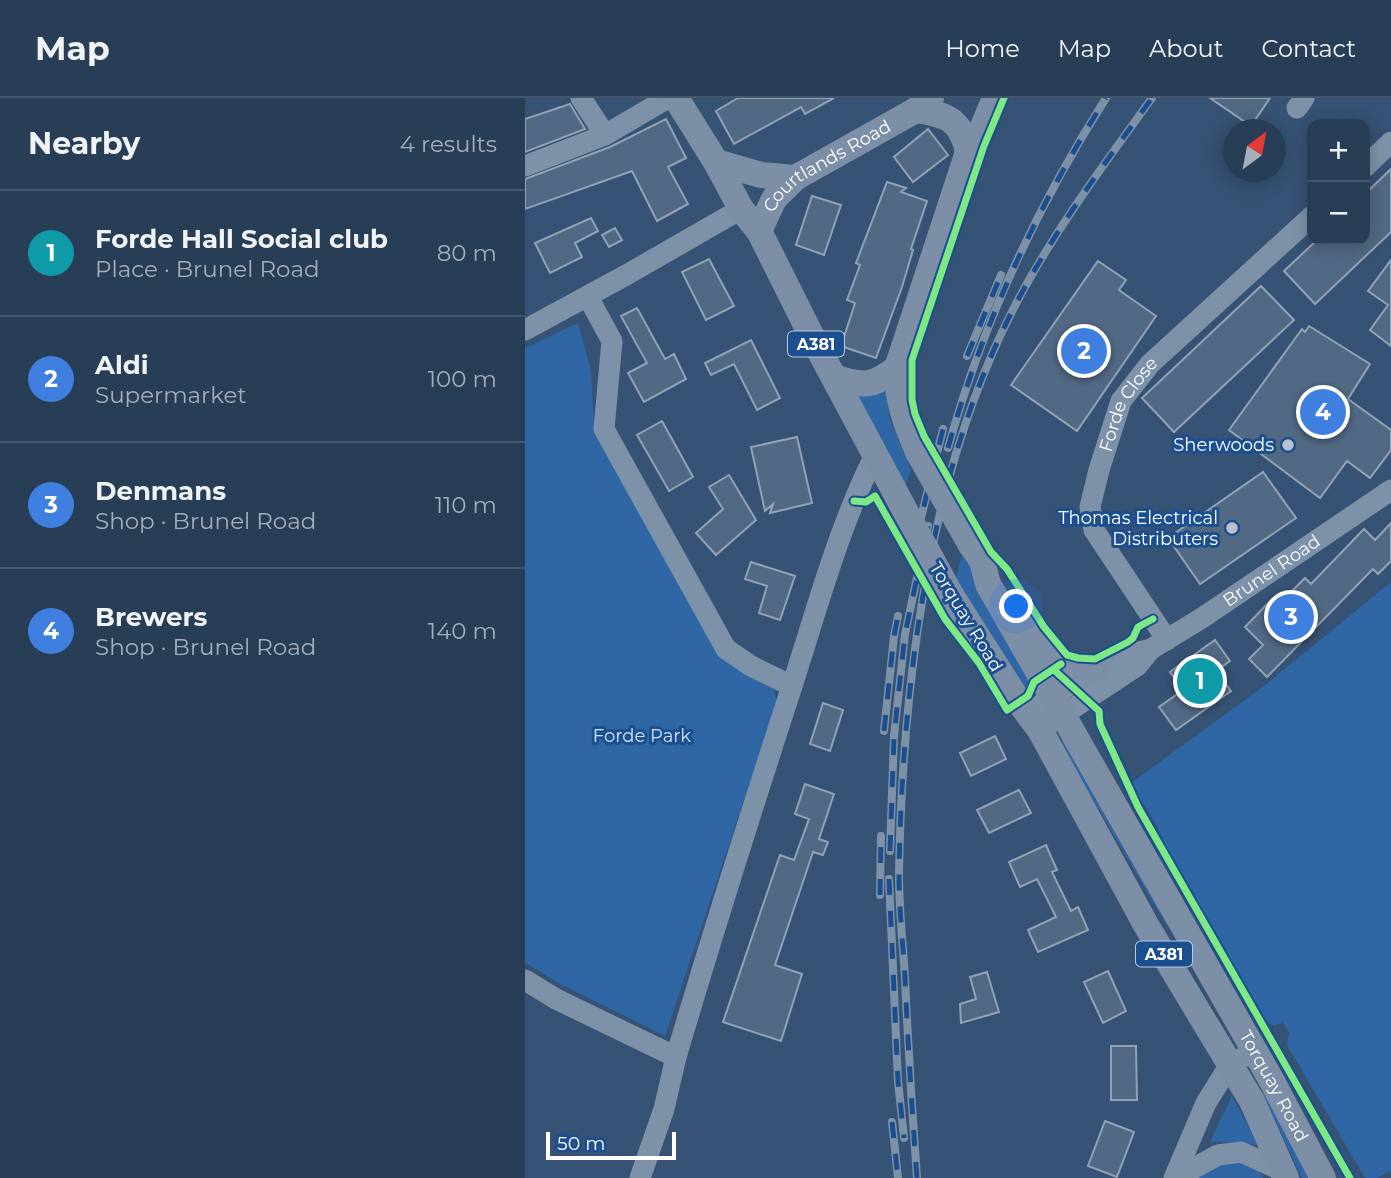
<!DOCTYPE html>
<meta charset="utf-8">
<style>
:root{--surface:#283e57;--page:#344961;--text:#f1f3f6;--muted:#a5aeba;--line:#44576d;--accent:#8bbbb9}
body{margin:0;font-family:Montserrat,sans-serif;background:var(--page);color:var(--text)}
.controls{position:absolute;right:21px;top:21px;display:grid;overflow:hidden;border-radius:14px;box-shadow:0 4px 18px #0003}
.controls button{width:63px;height:63px;display:grid;place-items:center;padding:0;border:0;border-bottom:2px solid var(--line);background:var(--surface);color:var(--text);font:35px sans-serif}
.compass{position:absolute;left:698px;top:21px;width:63px;height:63px;border-radius:50%;background:var(--surface);box-shadow:0 4px 18px #0003;rotate:32deg}
.scale{position:absolute;left:21px;bottom:18px;width:130px;box-sizing:border-box;padding-left:7px;border:4px solid #fff;border-top:0;font-size:19px;line-height:24px;white-space:nowrap;color:#fff;-webkit-text-stroke:5px #1b4f8f;paint-order:stroke}
.you{position:absolute;left:492px;top:509px;width:24px;height:24px;margin:-18px;border:5px solid #fff;border-radius:50%;background:#1a73e8;box-shadow:0 0 0 10px #1a73e833}
.badge{display:grid;place-items:center;width:46px;height:46px;border-radius:50%;background:var(--accent);color:#fff;font-size:23px;font-weight:700}
.pin{position:absolute;translate:-50% -50%;border:4px solid #fff;box-shadow:0 2px 7px #0006}
.list{margin:0;padding:0;list-style:none}
h2{display:flex;justify-content:space-between;align-items:center;height:91px;margin:0;padding:0 28px;font-size:30px}
h2 small{font-size:23px;font-weight:400;color:var(--muted)}
.list li{display:grid;grid-template-columns:46px 1fr auto;gap:21px;align-items:center;box-sizing:border-box;height:126px;padding:0 28px;border-top:2px solid var(--line)}
.list b{display:block;font-size:26px;white-space:nowrap}
.list p{margin:0;font-size:23px;white-space:nowrap;color:var(--muted)}
.list em{font-size:23px;font-style:normal;color:var(--muted)}
.map{position:relative;flex:none;width:866px;height:1080px;overflow:hidden}
header{display:flex;align-items:center;gap:42px;box-sizing:border-box;height:98px;padding:0 35px;background:var(--surface);border-bottom:2px solid var(--line)}
header strong{font-size:33px}
nav{display:flex;gap:38px;margin-inline-start:auto;font-size:24px}
main{display:flex}
aside{flex:1;background:var(--surface)}
.map>svg:first-child{display:block}
.green{fill:#2f66a5}
.building{fill:#526984;stroke:#92a2b6;stroke-width:2}
.lines{fill:none;stroke-linecap:round;stroke-linejoin:round}
.minor{stroke:#7d92a8;stroke-width:21}
.major{stroke:#7d8ea7;stroke-width:26}
.rail-casing{stroke:#7e92a7;stroke-width:8}
.rail{stroke:#1b4f8f;stroke-width:5;stroke-dasharray:16;stroke-linecap:butt}
.major-bridge{stroke:#7d8ea7;stroke-width:26}
.cycleway-casing{stroke:#1b4f8f;stroke-width:11}
.cycleway{stroke:#7ce984;stroke-width:7}
.poi-dot{fill:#b9c2ce;stroke:#1b4f8f;stroke-width:2.5}
.labels{text-anchor:middle;dominant-baseline:central;stroke-width:6;stroke-linejoin:round;paint-order:stroke}
.shield{fill:#1b4f8f;stroke:#bbcadd;stroke-width:2}
.shield-label{font-size:16px;font-weight:bold;fill:#fff}
.street-label{font-size:18px;fill:#fff;stroke:#1b4f8f}
.poi-label{font-size:18px;fill:#fff;stroke:#1b4f8f;text-anchor:end}
.park-label{font-size:18px;fill:#cfe3fa;stroke:#1b4f8f}
</style>
<header>
<strong>Map</strong>
<nav><a>Home</a><a>Map</a><a>About</a><a>Contact</a></nav>
</header>
<main>
<aside>
<h2>Nearby<small>4 results</small></h2>
<ul class="list">
<li><span class="badge" style="background:#0f9aa8">1</span><div><b>Forde Hall Social club</b><p>Place · Brunel Road</p></div><em>80 m</em></li>
<li><span class="badge" style="background:#3f7fe0">2</span><div><b>Aldi</b><p>Supermarket</p></div><em>100 m</em></li>
<li><span class="badge" style="background:#3f7fe0">3</span><div><b>Denmans</b><p>Shop · Brunel Road</p></div><em>110 m</em></li>
<li><span class="badge" style="background:#3f7fe0">4</span><div><b>Brewers</b><p>Shop · Brunel Road</p></div><em>140 m</em></li>
</ul>
</aside>
<div class="map">
<svg width="866" height="1080" viewBox="0 0 866 1080">
<rect width="100%" height="100%" fill="#365274"/>
<!-- green -->
<path class="green" d="M 53,225 L 66,272 L 69,330 L 188,540 L 247,584 L 252,603 L 140,938 L 31,884 L 0,864 L 0,250 Z
M 360,287 L 364,319 L 386,371 L 379,392 L 326,292 Z
M 437,458 L 442,465 L 444,464 L 506,581 L 500,595 L 430,482 Z
M 866,484 L 866,1072 L 852,1080 L 840,1080 L 762,947 L 764,935 L 758,924 L 749,928 L 739,921 L 635,742 L 633,730 L 606,685 L 739,588 Z
M 537,639 L 705,930 L 629,806 L 536,647 Z
M 746,991 L 788,1080 L 777,1080 L 737,995 Z
M 707,998 L 733,1047 L 713,1044 L 685,1044 Z
M 699,1063 C 715,1064 731,1063 738,1080 L 672,1080 Z"/>
<!-- building -->
<path class="building" d="M 213,0 L 309,0 L 280,16 L 276,9 L 209,46 L 191,13 Z
M 685,0 L 745,0 L 726,28 Z
M 45,6 L 60,31 L 0,54 L 0,21 Z
M 141,21 L 161,60 L 143,69 L 163,106 L 132,123 L 107,73 L 0,111 L 0,81 L 85,49 Z
M 403,31 L 423,57 L 388,84 L 369,59 Z
M 866,71 L 866,134 L 790,206 L 759,173 L 792,142 L 840,142 L 840,96 Z
M 362,84 L 381,90 L 376,94 L 402,103 L 386,151 L 388,152 L 377,189 L 351,260 L 316,248 L 330,205 L 322,202 L 335,167 L 331,165 Z
M 287,98 L 316,107 L 299,157 L 271,147 Z
M 66,120 L 73,133 L 50,145 L 57,159 L 25,175 L 10,145 Z
M 90,130 L 97,142 L 84,149 L 77,137 Z
M 184,161 L 209,208 L 181,222 L 157,174 Z
M 866,162 L 866,248 L 845,232 L 863,207 L 843,193 Z
M 573,163 L 601,182 L 594,192 L 631,218 L 552,333 L 486,287 Z
M 736,188 L 769,222 L 649,334 L 617,300 Z
M 112,210 L 140,261 L 149,256 L 161,281 L 119,304 L 103,275 L 122,265 L 96,218 Z
M 784,228 L 845,266 L 823,301 L 866,332 L 866,352 L 845,380 L 822,363 L 795,400 L 704,332 L 777,231 L 780,234 Z
M 226,242 L 255,300 L 232,312 L 209,266 L 186,277 L 180,265 Z
M 137,323 L 168,379 L 144,393 L 112,337 Z
M 272,339 L 287,405 L 245,415 L 248,406 L 240,413 L 226,349 Z
M 738,374 L 771,420 L 675,486 L 643,440 Z
M 204,377 L 231,422 L 191,457 L 171,435 L 198,411 L 184,389 Z
M 866,425 L 866,463 L 853,476 L 848,471 L 742,579 L 724,561 L 738,547 L 720,529 L 746,502 L 752,508 L 780,480 L 786,486 L 839,431 L 850,442 Z
M 226,464 L 270,478 L 255,522 L 234,515 L 242,488 L 220,481 Z
M 690,542 L 705,563 L 691,573 L 706,593 L 651,632 L 634,609 L 658,592 L 645,574 Z
M 298,605 L 318,612 L 305,653 L 285,646 Z
M 470,638 L 481,661 L 446,678 L 435,655 Z
M 280,686 L 309,696 L 294,741 L 303,744 L 298,757 L 288,754 L 250,867 L 277,876 L 256,943 L 198,924 L 255,757 L 269,762 L 284,721 L 270,716 Z
M 494,692 L 506,715 L 464,735 L 452,712 Z
M 521,747 L 532,772 L 527,774 L 546,813 L 553,809 L 563,832 L 513,854 L 503,832 L 531,819 L 512,781 L 495,789 L 484,764 Z
M 583,873 L 601,913 L 578,925 L 559,884 Z
M 462,874 L 474,914 L 436,925 L 435,906 L 451,901 L 445,879 Z
M 586,948 L 611,948 L 612,1002 L 586,1002 Z
M 580,1023 L 609,1034 L 592,1079 L 563,1068 Z"/>
<g class="lines">
<!-- minor -->
<g class="minor">
<path d="M 56,0 L 80,37"/>
<path d="M 772,10 L 779,0"/>
<path d="M 0,68 L 80,37 L 143,0"/>
<path d="M 840,69 L 866,44"/>
<path d="M 63,199 L 87,243 L 79,331 L 201,551 L 226,568 L 267,588"/>
<path d="M 0,232 L 103,176 L 216,111"/>
<path id="s1" d="M 642,542 L 569,432 L 565,409 L 574,372 L 596,303 L 625,266 L 787,118"/>
<path d="M 503,616 C 541,589 579,560 626,551"/>
<path id="s2" d="M 515,632 L 612,568 L 626,551 L 677,520 L 866,392"/>
<path d="M 0,882 L 31,901 L 151,959 C 188,834 227,711 267,588 C 292,511 313,431 349,359"/>
<path d="M 115,1080 L 139,1011 L 151,959"/>
<path d="M 649,1080 L 681,1005 L 706,965 L 717,960"/>
<path d="M 651,1080 L 693,1057 L 716,1054 L 758,1073"/>
</g>
<!-- major -->
<g class="major">
<path d="M 151,0 L 191,64 L 216,111 L 234,133 L 286,237 L 377,407"/>
<path d="M 391,12 C 422,16 436,22 443,54"/>
<path d="M 191,64 L 236,77 L 270,80"/>
<path id="s3" d="M 234,133 L 249,101 L 270,80 L 391,12 L 406,0"/>
<path d="M 311,280 C 340,289 348,288 372,270"/>
<path d="M 393,354 C 380,324 372,303 372,270 L 443,54 L 454,38 L 470,0"/>
<path id="s4" d="M 446,447 L 457,463 L 463,486 L 748,985 L 798,1080"/>
<path d="M 426,497 L 494,604 L 515,632 L 621,827 L 727,1003 L 761,1080"/>
<path d="M 490,504 C 501,521 521,554 539,564 C 548,569 560,570 571,571"/>
</g>
<defs>
<path id="rail" d="M 442,258 L 476,177
M 423,350 C 457,227 513,107 581,0
M 391,440 L 418,331
M 359,633 L 369,538 L 373,518
M 365,753 L 369,638 L 380,536 L 403,428
M 364,781 L 373,983 L 379,1040
M 355,797 L 356,738
M 367,1024 L 373,1080
M 392,1080 C 387,1013 383,947 380,880 C 378,846 374,811 374,777 C 377,586 403,371 494,200 C 532,129 580,65 627,0"/>
</defs>
<!-- rail casing -->
<use href="#rail" class="rail-casing"/>
<!-- rail -->
<use href="#rail" class="rail"/>
<!-- major-bridge -->
<path class="major-bridge" d="M 393,354 L 446,447
M 377,407 L 426,497"/>
<defs>
<path id="cycleway" d="M 479,0 L 459,48 L 387,262 L 387,302 L 390,316 L 399,338 L 466,454 L 482,471 L 519,529 L 542,557 L 553,560 L 570,561 L 603,544 L 608,540 L 613,529 L 628,521
M 329,403 L 341,404 L 350,398 L 420,521 L 454,565 L 482,612 L 503,598 L 509,584 L 536,566
M 529,572 L 574,613 L 575,626 L 613,709 L 825,1080"/>
</defs>
<!-- cycleway casing -->
<use href="#cycleway" class="cycleway-casing"/>
<!-- cycleway -->
<use href="#cycleway" class="cycleway"/>
</g>
<!-- markers -->
<g class="poi-dot">
<circle cx="763" cy="347" r="7"/>
<circle cx="707" cy="430" r="7"/>
</g>
<g class="labels">
<!-- shield labels -->
<g class="shield">
<rect x="263" y="233.5" width="56" height="25" rx="5"/>
<rect x="611" y="843.5" width="56" height="25" rx="5"/>
</g>
<g class="shield-label">
<text x="291" y="246">A381</text>
<text x="639" y="856">A381</text>
</g>
<!-- street labels -->
<g class="street-label">
<text stroke="none"><textPath href="#s3" startOffset="98">Courtlands Road</textPath></text>
<text stroke="none"><textPath href="#s1" startOffset="266">Forde Close</textPath></text>
<text stroke="none"><textPath href="#s2" startOffset="282">Brunel Road</textPath></text>
<text transform="translate(441 519) rotate(59)">Torquay Road</text>
<text stroke="none"><textPath href="#s4" startOffset="621">Torquay Road</textPath></text>
</g>
<!-- poi labels -->
<g class="poi-label">
<text x="749" y="347">Sherwoods</text>
<text x="693" y="420">Thomas Electrical<tspan x="693" dy="21">Distributers</tspan></text>
</g>
<!-- park labels -->
<g class="park-label">
<text x="117" y="638">Forde Park</text>
</g>
</g>
</svg>
<div class="controls">
<button>+</button>
<button>−</button>
</div>
<svg class="compass" viewBox="-18 -18 36 36"><path d="M0-13l5 13h-10z" fill="#e53935"/><path d="M0 13l5-13h-10z" fill="#a5aeba"/></svg>
<div class="scale">50 m</div>
<div class="you"></div>
<div class="pin badge" style="left:675px;top:583px;background:#0f9aa8">1</div>
<div class="pin badge" style="left:559px;top:253px;background:#3f7fe0">2</div>
<div class="pin badge" style="left:766px;top:519px;background:#3f7fe0">3</div>
<div class="pin badge" style="left:798px;top:314px;background:#3f7fe0">4</div>
</div>
</main>
